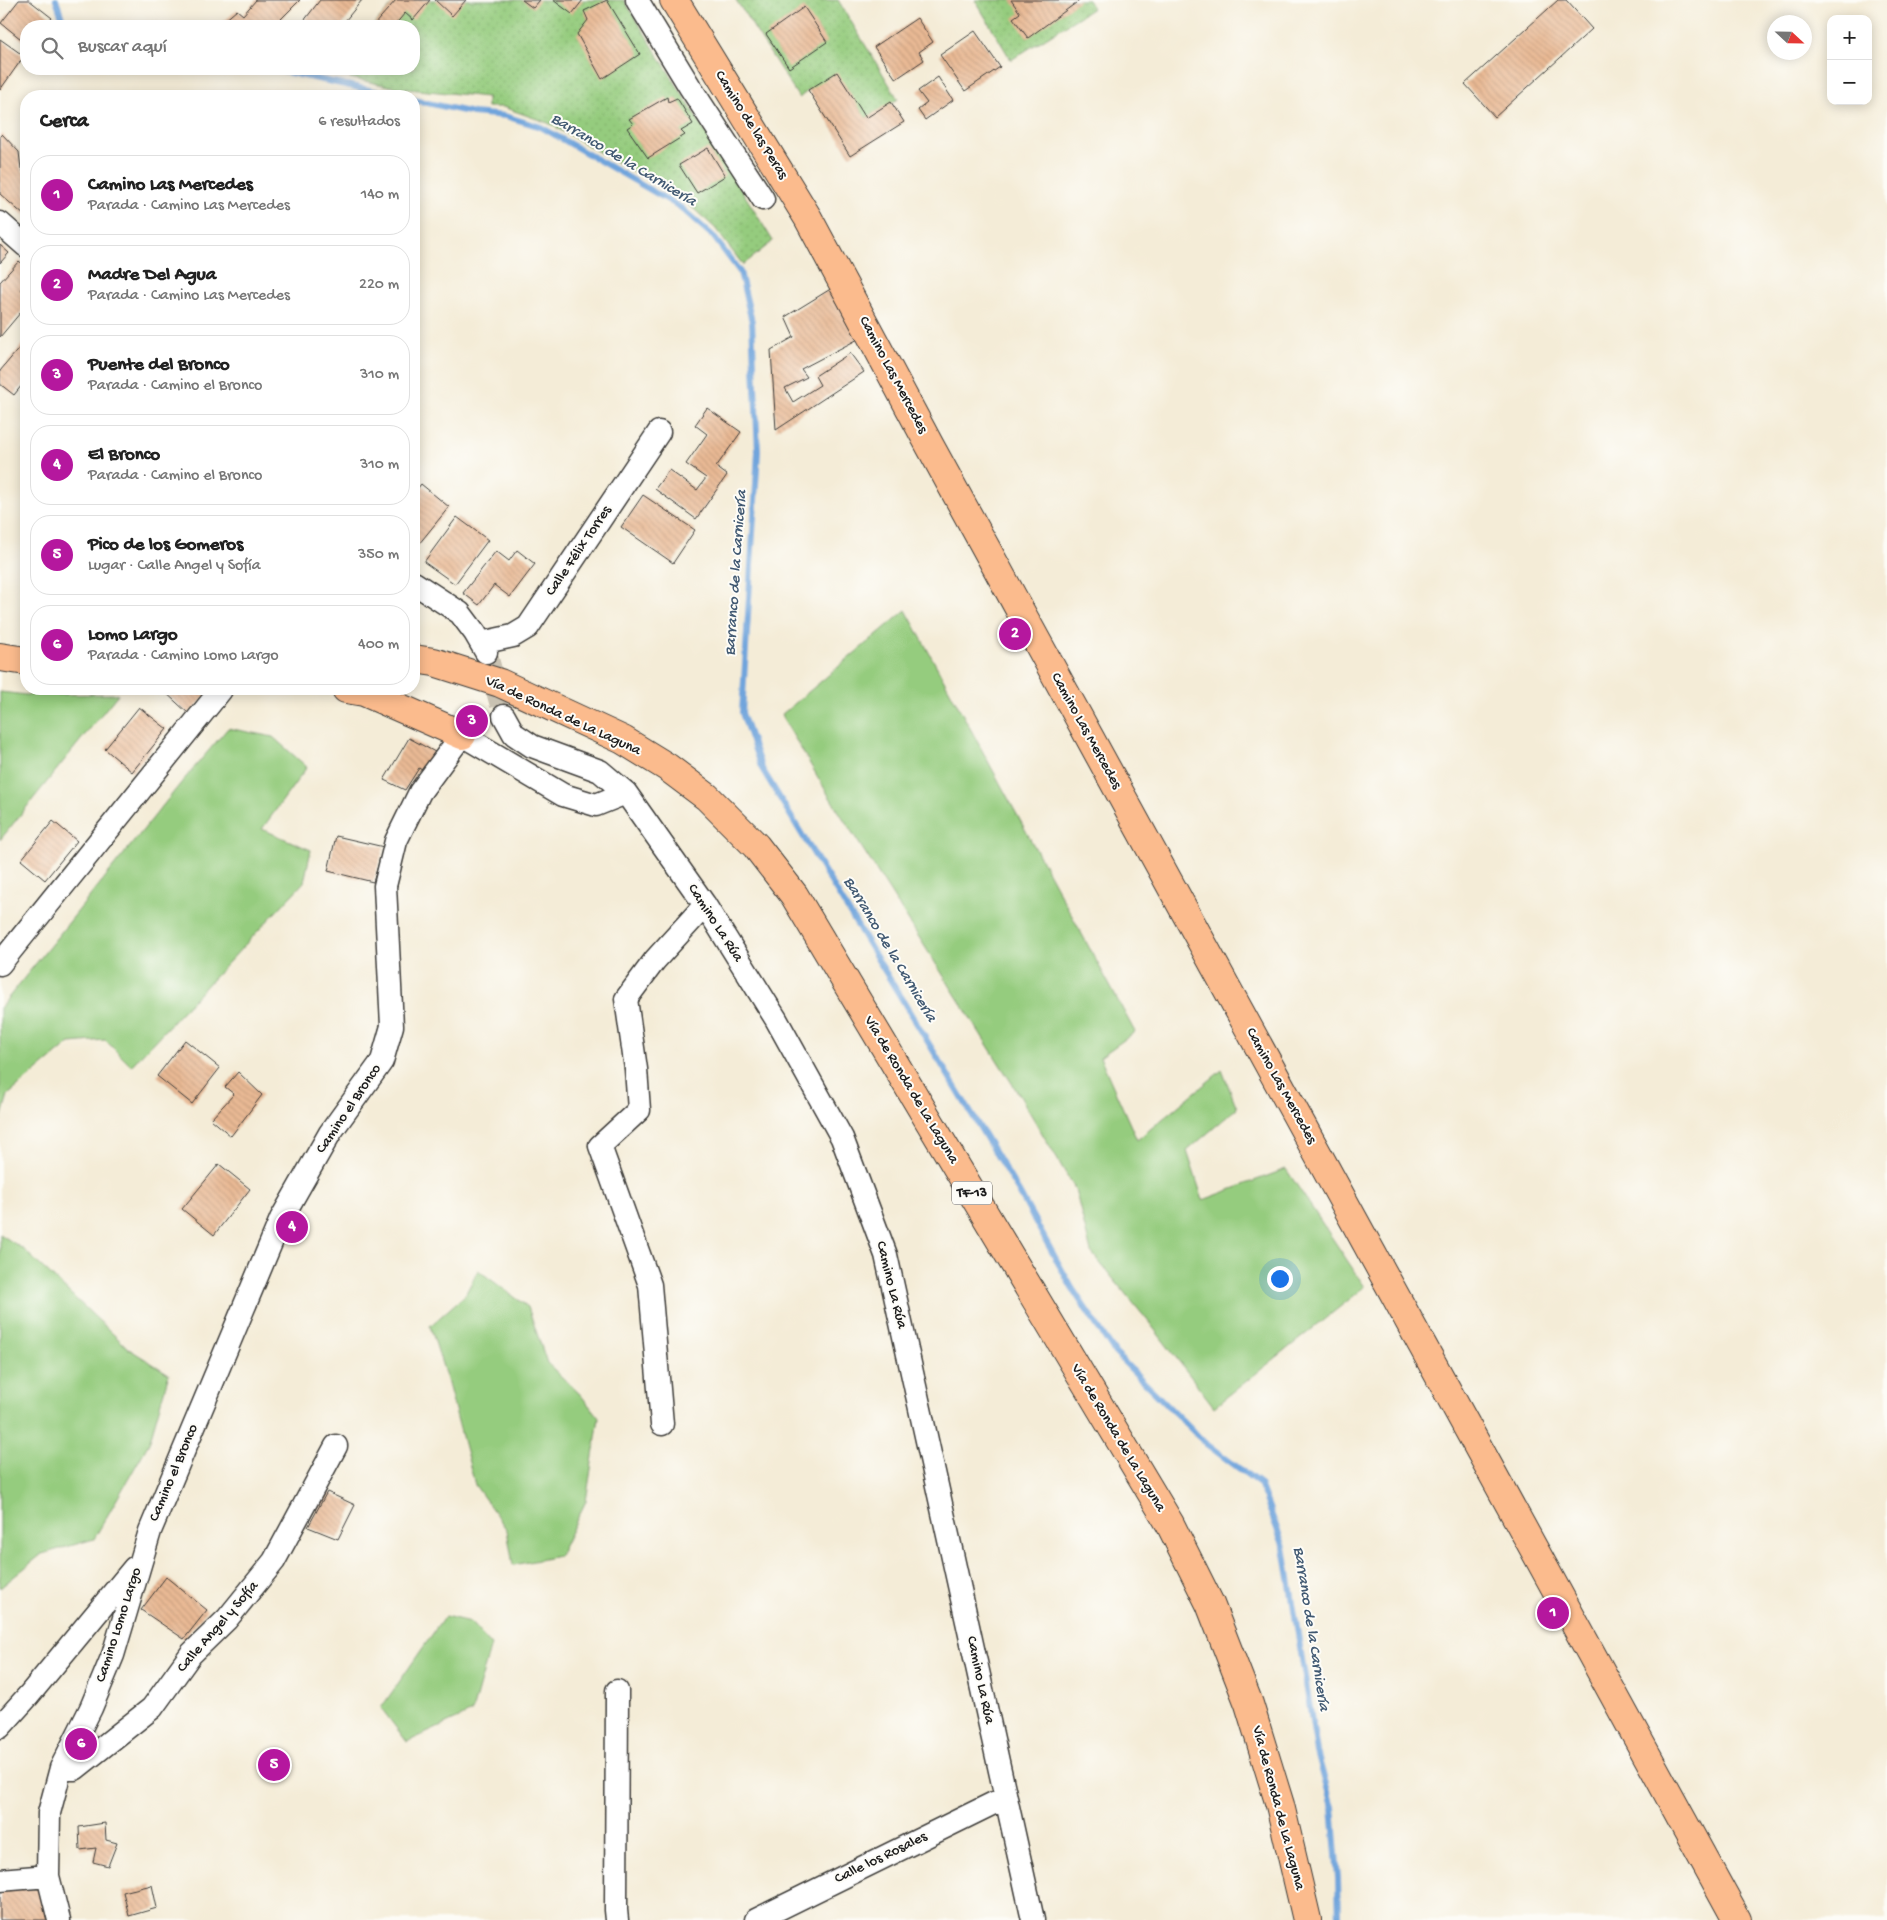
<!DOCTYPE html>
<html lang="es">
<meta charset="utf-8">
<style>
:root{--surface:#fff;--page:#f2f2f2;--text:#222;--muted:#767676;--line:#e0e0e0;--accent:#b5179e}
body{margin:0;font-family:"Gochi Hand",sans-serif;background:var(--page);color:var(--text)}
.controls{position:absolute;right:15px;top:15px;display:grid;overflow:hidden;border-radius:10px;box-shadow:0 2px 12px #0003}
.controls button{width:45px;height:45px;display:grid;place-items:center;padding:0;border:0;border-bottom:1px solid var(--line);background:var(--surface);color:var(--text);font:25px sans-serif}
.compass{position:absolute;left:1767px;top:15px;width:45px;height:45px;border-radius:50%;background:var(--surface);box-shadow:0 2px 12px #0003;rotate:112deg}
.you{position:absolute;left:1279px;top:1278px;width:18px;height:18px;margin:-12px;border:4px solid #fff;border-radius:50%;background:#1a73e8;box-shadow:0 0 0 8px #1a73e833}
.badge{display:grid;place-items:center;width:32px;height:32px;border-radius:50%;background:var(--accent);color:#fff;font-size:16px;font-weight:700}
.pin{position:absolute;translate:-50% -50%;border:2px solid #fff;box-shadow:0 1px 5px #0006}
.list{margin:0;padding:0;list-style:none}
h2{display:flex;justify-content:space-between;align-items:center;height:65px;margin:0;padding:0 20px;font-size:21px}
h2 small{font-size:16px;font-weight:400;color:var(--muted)}
.list li{display:grid;grid-template-columns:32px 1fr auto;gap:15px;align-items:center;box-sizing:border-box;height:80px;margin:0 10px 10px;padding:0 10px;border:1px solid var(--line);border-radius:20px}
.list b{display:block;font-size:19px;white-space:nowrap}
.list p{margin:0;font-size:16px;white-space:nowrap;color:var(--muted)}
.list em{font-size:16px;font-style:normal;color:var(--muted)}
.icon{flex:none;width:28px;height:28px;fill:none;stroke:currentColor;stroke-width:2;stroke-linecap:round;stroke-linejoin:round}
.map{position:relative;flex:none;width:1887px;height:1920px;overflow:hidden}
.search{position:absolute;background:var(--surface);box-shadow:0 2px 12px #0003;left:20px;top:20px;width:400px;height:55px;display:flex;align-items:center;gap:12px;box-sizing:border-box;padding:0 18px;border-radius:20px;color:var(--muted);font-size:19px}
.panel{position:absolute;background:var(--surface);box-shadow:0 2px 12px #0003;left:20px;top:90px;width:400px;height:605px;border-radius:20px}
.map>svg:first-child{display:block}
.grass{fill:#95cc7e;stroke:#58744d}
.garden{fill:url(#garden-dots);stroke:#58744d}
.lines{fill:none;stroke-linecap:round;stroke-linejoin:round}
.stream{stroke:#6fa4dc;stroke-width:6}
.building{fill:url(#building-back-hatch)}
.minor-tunnel{stroke:#c9c2b2;stroke-width:22;stroke-dasharray:22 11;stroke-linecap:butt}
.minor-casing{stroke:#3c3b38;stroke-width:25}
.major-casing{stroke:#3c3b38;stroke-width:30}
.minor{stroke:#fff;stroke-width:22}
.major{stroke:#fbbb8d;stroke-width:28}
.labels{text-anchor:middle;dominant-baseline:central;stroke-width:4;stroke-linejoin:round;paint-order:stroke}
.shield{fill:#fdfcf7;stroke:#605f5e;stroke-width:1}
.shield-label{font-size:14px;font-weight:bold;fill:#1c1c1c}
.street-label{font-size:15px;fill:#1c1c1c;stroke:#fdfcf7}
.water-label{font-size:16px;font-style:italic;fill:#415972;stroke:#fdfcf7}
</style>
<div class="map">
<svg width="1887" height="1920" viewBox="0 0 1887 1920">
<defs>
<pattern id="garden-dots" width="8" height="8" patternUnits="userSpaceOnUse" patternTransform="scale(1.25)"><rect width="8" height="8" fill="#95cc7e"/><path d="M2 2h.1M6 6h.1" fill="none" stroke="#80af6c" stroke-width="1.8" stroke-linecap="round"/></pattern>
<pattern id="building-back-hatch" width="6" height="6" patternUnits="userSpaceOnUse" patternTransform="scale(1.25)"><rect width="6" height="6" fill="#e9b994"/><path d="M-1 5l2 2M0 0l6 6M5-1l2 2" fill="none" stroke="#c79e7f"/></pattern>
</defs>
<rect width="100%" height="100%" fill="#fdfcf7"/>
<filter id="ink" filterUnits="userSpaceOnUse"><feTurbulence type="fractalNoise" baseFrequency=".02" numOctaves="2"/><feDisplacementMap in="SourceGraphic" scale="10" xChannelSelector="R" yChannelSelector="G"/><feConvolveMatrix kernelMatrix="1 2 1 2 8 2 1 2 1" color-interpolation-filters="sRGB"/></filter>
<filter id="wash" filterUnits="userSpaceOnUse"><feTurbulence type="fractalNoise" baseFrequency=".0096" numOctaves="4" result="noise"/><feDisplacementMap in="SourceGraphic" scale="20" xChannelSelector="R" yChannelSelector="G"/><feGaussianBlur stdDeviation="1.12" result="paint"/><feColorMatrix in="noise" values="0 0 0 0 0 0 0 0 0 0 0 0 0 0 0 0 0 1.4 0 .05"/><feComposite in="paint" operator="in"/></filter>
<g filter="url(#wash)">
<rect width="100%" height="100%" fill="#f4ecd7"/>
<!-- grass -->
<path class="grass" d="M 906,610 L 1135,1032 L 1100,1057 L 1137,1140 L 1222,1070 L 1237,1108 L 1187,1151 L 1203,1200 L 1286,1169 L 1365,1287 L 1214,1407 L 1148,1321 L 1091,1252 L 1075,1189 L 1020,1096 L 829,796 L 781,715 Z
M 0,692 L 27,695 L 118,694 L 0,840 Z
M 228,728 L 273,737 L 307,767 L 262,829 L 311,850 L 304,882 L 131,1066 L 105,1040 L 70,1043 L 8,1095 L 0,1123 L 0,1008 L 181,783 Z
M 0,1234 L 23,1249 L 129,1349 L 169,1374 L 149,1443 L 94,1539 L 42,1554 L 0,1588 Z
M 478,1270 L 528,1307 L 547,1363 L 580,1394 L 599,1418 L 586,1501 L 559,1556 L 513,1565 L 507,1530 L 475,1485 L 447,1380 L 430,1326 L 465,1295 Z
M 445,1616 L 470,1622 L 491,1645 L 472,1712 L 407,1742 L 381,1708 Z"/>
<!-- garden -->
<path class="garden" d="M 396,0 L 624,0 L 773,241 L 743,265 L 715,228 L 685,201 L 548,123 L 503,107 L 487,107 L 487,97 L 399,88 L 350,78 L 350,69 L 414,69 L 414,26 L 373,26 Z
M 736,0 L 838,0 L 898,99 L 866,118 L 809,90 L 799,98 Z
M 975,0 L 1088,0 L 1093,8 L 1011,60 Z"/>
<g class="lines">
<!-- stream -->
<path class="stream" d="M 56,0 L 65,26
M 272,69 L 397,96
M 414,100 L 473,113 L 505,116 L 541,127 L 680,207 L 713,236 L 740,272 L 752,322 L 758,451 L 742,713 L 761,767 L 1019,1192 L 1072,1288 L 1115,1353 L 1205,1443 L 1260,1484 L 1284,1547 L 1317,1752 L 1332,1807 L 1338,1878 L 1339,1920"/>
</g>
<g id="blocks">
<!-- building -->
<path class="building" d="M 19,0 L 29,0 L 52,18 L 45,26 L 26,26 L 26,43 L 1,23 Z
M 256,0 L 300,0 L 279,21 L 285,26 L 218,26 L 237,10 L 243,15 Z
M 320,0 L 362,0 L 341,26 L 300,26 Z
M 396,0 L 430,0 L 413,20 L 405,13 L 394,26 L 373,26 Z
M 435,0 L 466,0 L 452,16 Z
M 522,0 L 540,0 L 533,8 Z
M 553,0 L 583,0 L 572,14 Z
M 607,0 L 640,54 L 602,79 L 577,34 L 588,20 L 584,11 Z
M 1011,0 L 1080,0 L 1028,38 L 1013,18 L 1020,13 Z
M 1558,0 L 1566,0 L 1592,29 L 1495,117 L 1465,84 Z
M 804,7 L 827,42 L 789,68 L 766,34 Z
M 917,18 L 933,42 L 919,52 L 924,60 L 896,79 L 874,47 Z
M 975,31 L 1000,67 L 965,91 L 940,55 Z
M 0,39 L 24,56 L 0,90 Z
M 307,69 L 326,69 L 324,74 Z
M 837,72 L 866,118 L 891,102 L 904,122 L 850,156 L 808,90 Z
M 938,77 L 953,100 L 925,120 L 918,110 L 927,103 L 918,91 Z
M 667,97 L 668,102 L 677,98 L 693,124 L 681,131 L 685,135 L 648,158 L 627,128 L 633,124 L 629,119 Z
M 2,134 L 19,152 L 21,169 L 26,174 L 25,216 L 0,194 L 0,136 Z
M 708,148 L 725,176 L 697,193 L 679,165 Z
M 0,245 L 9,253 L 0,263 Z
M 19,261 L 26,267 L 26,284 L 21,289 L 26,294 L 26,306 L 0,337 L 0,282 Z
M 837,285 L 866,335 L 801,369 L 807,377 L 785,388 L 793,402 L 820,385 L 815,376 L 850,353 L 864,372 L 776,430 L 771,350 L 794,337 L 785,317 Z
M 26,340 L 26,380 L 14,395 L 0,384 L 0,371 Z
M 707,408 L 741,432 L 716,467 L 727,475 L 696,519 L 655,489 L 669,470 L 697,490 L 706,478 L 686,464 L 707,434 L 695,425 Z
M 421,484 L 449,507 L 414,550 L 414,493 Z
M 643,495 L 695,530 L 673,563 L 621,527 Z
M 457,517 L 488,540 L 455,584 L 424,562 Z
M 517,550 L 535,564 L 510,597 L 494,585 L 479,605 L 463,593 L 496,551 L 509,561 Z
M 178,689 L 207,689 L 209,692 L 189,714 L 164,691 Z
M 139,707 L 167,729 L 132,772 L 105,749 Z
M 409,738 L 435,752 L 423,771 L 419,768 L 405,790 L 384,780 Z
M 53,821 L 77,841 L 45,880 L 21,860 Z
M 336,836 L 384,847 L 373,882 L 328,871 Z
M 185,1040 L 220,1068 L 192,1104 L 157,1076 Z
M 238,1072 L 262,1095 L 231,1136 L 211,1119 L 234,1094 L 225,1087 Z
M 219,1164 L 250,1189 L 214,1235 L 182,1209 Z
M 327,1492 L 355,1505 L 338,1539 L 308,1527 Z
M 166,1577 L 207,1610 L 184,1639 L 141,1610 Z
M 105,1823 L 106,1840 L 117,1843 L 108,1866 L 93,1862 L 96,1848 L 80,1850 L 79,1827 Z
M 152,1885 L 157,1908 L 129,1916 L 123,1892 Z
M 0,1888 L 45,1889 L 52,1920 L 0,1920 Z"/>
</g>
</g>
<g filter="url(#ink)">
<use href="#blocks" fill-opacity="0" stroke="#3c3b38" stroke-width="1"/>
<g class="lines">
<!-- minor-tunnel -->
<path class="minor-tunnel" d="M 486,652 L 504,716"/>
<defs>
<path id="minor" d="M 637,0 L 690,87 L 763,199
M 0,223 L 26,246
M 414,583 L 460,613 L 475,633 L 486,652
M 481,643 L 513,636 L 528,627 L 659,432
M 504,716 L 514,734 L 532,746 L 600,771 L 626,793 L 705,905 L 776,1019 L 842,1138 L 886,1255 L 1033,1920
M 0,964 L 221,690 L 221,689
M 662,1424 L 650,1285 L 600,1146 L 639,1110 L 636,1069 L 626,999 L 655,960 L 705,905
M 0,1727 L 29,1695 L 134,1568
M 61,1768 L 75,1769 L 152,1708 L 191,1654 L 227,1619 L 274,1561 L 336,1446
M 0,1880 L 48,1876
M 59,1920 L 48,1876 L 49,1813 L 61,1768 L 91,1708 L 113,1655 L 150,1531 L 281,1219 L 330,1133 L 382,1061 L 392,1026 L 385,886 L 396,841 L 420,792 L 462,735 L 563,795 L 596,805 L 626,793
M 617,1920 L 616,1910 L 617,1691
M 756,1920 L 1006,1797"/>
<path id="major" d="M 674,0 L 808,218 L 930,446 L 1737,1920
M 0,657 L 26,661
M 414,659 L 434,662 L 500,683 L 623,740 L 667,767 L 707,797 L 756,846 L 794,895 L 1170,1524 L 1210,1604 L 1249,1704 L 1280,1805 L 1307,1920
M 346,689 L 364,692 L 462,735"/>
</defs>
<!-- minor casing -->
<use href="#minor" class="minor-casing"/>
<!-- major casing -->
<use href="#major" class="major-casing"/>
<!-- minor -->
<use href="#minor" class="minor"/>
<!-- major -->
<use href="#major" class="major"/>
</g>
</g>
<g class="labels">
<!-- shield labels -->
<rect class="shield" x="952" y="1181.5" width="40" height="23" rx="4"/>
<g class="shield-label">
<text x="972" y="1193">TF-13</text>
</g>
<!-- street labels -->
<g class="street-label">
<text transform="translate(751 125) rotate(58)">Camino de las Peras</text>
<text transform="translate(893 375) rotate(62)">Camino Las Mercedes</text>
<text transform="translate(579 551) rotate(-56)">Calle Félix Torres</text>
<text transform="translate(563 716) rotate(25)">Vía de Ronda de La Laguna</text>
<text transform="translate(1086 731) rotate(61)">Camino Las Mercedes</text>
<text transform="translate(715 923) rotate(57)">Camino La Rúa</text>
<text transform="translate(1281 1086) rotate(61)">Camino Las Mercedes</text>
<text transform="translate(911 1090) rotate(59)">Vía de Ronda de La Laguna</text>
<text transform="translate(349 1109) rotate(-56)">Camino el Bronco</text>
<text transform="translate(891 1285) rotate(76)">Camino La Rúa</text>
<text transform="translate(1118 1438) rotate(59)">Vía de Ronda de La Laguna</text>
<text transform="translate(174 1473) rotate(-67)">Camino el Bronco</text>
<text transform="translate(119 1625) rotate(-72)">Camino Lomo Largo</text>
<text transform="translate(218 1627) rotate(-49)">Calle Angel y Sofía</text>
<text transform="translate(980 1680) rotate(78)">Camino La Rúa</text>
<text transform="translate(1278 1808) rotate(75)">Vía de Ronda de La Laguna</text>
<text transform="translate(881 1858) rotate(-26)">Calle los Rosales</text>
</g>
<!-- water labels -->
<g class="water-label">
<text transform="translate(623 161) rotate(31)">Barranco de la Carnicería</text>
<text transform="translate(737 573) rotate(-86)">Barranco de la Carnicería</text>
<text transform="translate(889 950) rotate(59)">Barranco de la Carnicería</text>
<text transform="translate(1310 1629) rotate(81)">Barranco de la Carnicería</text>
</g>
</g>
</svg>
<div class="controls">
<button>+</button>
<button>−</button>
</div>
<svg class="compass" viewBox="-18 -18 36 36"><path d="M0-13l5 13h-10z" fill="#e53935"/><path d="M0 13l5-13h-10z" fill="#767676"/></svg>
<div class="you"></div>
<div class="pin badge" style="left:1553px;top:1613px">1</div>
<div class="pin badge" style="left:1015px;top:634px">2</div>
<div class="pin badge" style="left:472px;top:721px">3</div>
<div class="pin badge" style="left:292px;top:1227px">4</div>
<div class="pin badge" style="left:274px;top:1765px">5</div>
<div class="pin badge" style="left:81px;top:1744px">6</div>
<div class="search"><svg class="icon" aria-label="search" viewBox="0 0 24 24"><circle cx="10" cy="10" r="6"/><path d="M15 15l6 6"/></svg>Buscar aquí</div>
<section class="panel">
<h2>Cerca<small>6 resultados</small></h2>
<ul class="list">
<li><span class="badge">1</span><div><b>Camino Las Mercedes</b><p>Parada · Camino Las Mercedes</p></div><em>140 m</em></li>
<li><span class="badge">2</span><div><b>Madre Del Agua</b><p>Parada · Camino Las Mercedes</p></div><em>220 m</em></li>
<li><span class="badge">3</span><div><b>Puente del Bronco</b><p>Parada · Camino el Bronco</p></div><em>310 m</em></li>
<li><span class="badge">4</span><div><b>El Bronco</b><p>Parada · Camino el Bronco</p></div><em>310 m</em></li>
<li><span class="badge">5</span><div><b>Pico de los Gomeros</b><p>Lugar · Calle Angel y Sofía</p></div><em>350 m</em></li>
<li><span class="badge">6</span><div><b>Lomo Largo</b><p>Parada · Camino Lomo Largo</p></div><em>400 m</em></li>
</ul>
</section>
</div>
